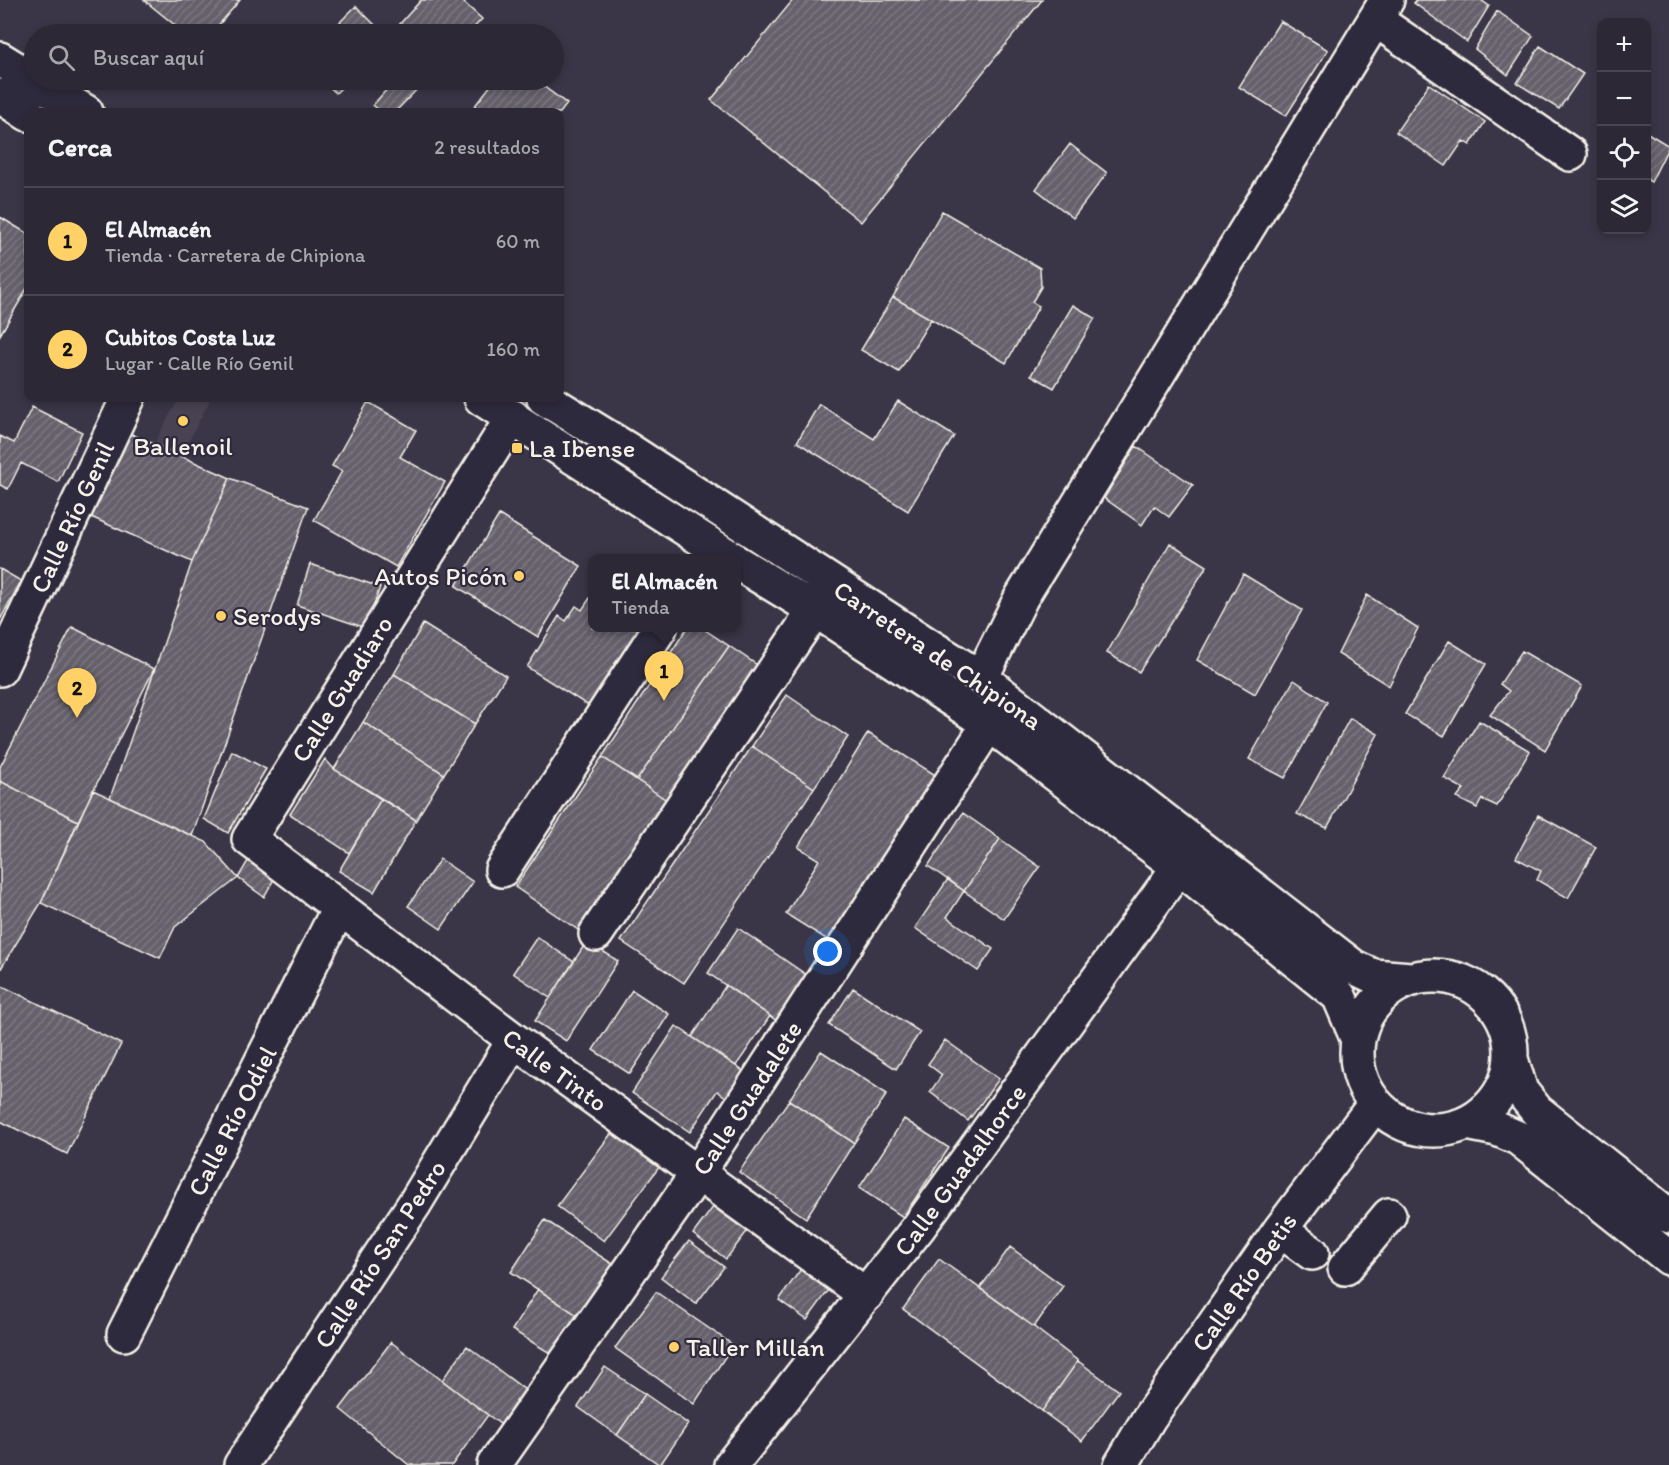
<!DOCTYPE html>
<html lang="es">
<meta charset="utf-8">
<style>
:root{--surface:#2c2835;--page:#34303d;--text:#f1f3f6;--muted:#a6a6ad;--line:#484450;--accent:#ffd166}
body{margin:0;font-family:Itim,sans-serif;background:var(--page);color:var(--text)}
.controls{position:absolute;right:18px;top:18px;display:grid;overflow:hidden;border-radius:12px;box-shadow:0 3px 9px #0003}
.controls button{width:54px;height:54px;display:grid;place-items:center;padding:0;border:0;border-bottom:2px solid var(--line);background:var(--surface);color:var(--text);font:30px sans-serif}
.you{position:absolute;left:828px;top:952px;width:21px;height:21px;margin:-15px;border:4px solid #fff;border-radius:50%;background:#1a73e8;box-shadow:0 0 0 9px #1a73e833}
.badge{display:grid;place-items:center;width:39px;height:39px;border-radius:50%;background:var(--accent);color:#111;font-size:20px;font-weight:700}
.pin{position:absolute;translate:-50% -50px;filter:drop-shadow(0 2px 3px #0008)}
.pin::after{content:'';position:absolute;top:32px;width:21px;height:18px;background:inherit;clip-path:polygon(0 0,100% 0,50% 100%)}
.popup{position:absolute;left:588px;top:554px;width:153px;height:78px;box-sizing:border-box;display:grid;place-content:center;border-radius:12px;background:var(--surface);filter:drop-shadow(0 2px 4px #0005);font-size:20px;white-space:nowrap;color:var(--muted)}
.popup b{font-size:22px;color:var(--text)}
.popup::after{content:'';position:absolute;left:50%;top:100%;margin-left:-12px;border:12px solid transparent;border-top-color:var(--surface)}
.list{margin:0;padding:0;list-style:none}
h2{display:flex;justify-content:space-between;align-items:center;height:78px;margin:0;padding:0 24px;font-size:26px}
h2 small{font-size:20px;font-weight:400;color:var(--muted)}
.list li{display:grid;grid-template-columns:39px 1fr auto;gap:18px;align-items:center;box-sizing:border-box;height:108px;padding:0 24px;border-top:2px solid var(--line)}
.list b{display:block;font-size:22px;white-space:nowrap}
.list p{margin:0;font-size:20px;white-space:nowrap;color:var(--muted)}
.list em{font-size:20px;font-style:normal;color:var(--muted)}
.icon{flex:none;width:33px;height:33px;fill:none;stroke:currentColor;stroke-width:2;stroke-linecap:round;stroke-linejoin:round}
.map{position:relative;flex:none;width:1669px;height:1465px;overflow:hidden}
.search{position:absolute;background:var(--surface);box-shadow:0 3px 9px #0003;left:24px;top:24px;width:540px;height:66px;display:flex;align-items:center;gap:15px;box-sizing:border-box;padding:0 21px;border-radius:33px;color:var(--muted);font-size:22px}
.panel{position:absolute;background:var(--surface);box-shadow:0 3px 9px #0003;left:24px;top:108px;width:540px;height:294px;border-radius:12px}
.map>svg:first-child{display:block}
.built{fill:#484352}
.building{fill:url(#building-hatch);stroke:#f4f1e8;stroke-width:1.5}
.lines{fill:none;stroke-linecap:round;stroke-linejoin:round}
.minor-casing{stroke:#f4f1e8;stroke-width:38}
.major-casing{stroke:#f4f1e8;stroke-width:38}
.minor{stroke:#2f2a3d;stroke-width:33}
.major{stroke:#2f2a3d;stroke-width:33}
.poi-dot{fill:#ffd166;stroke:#2f2a3d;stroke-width:2}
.labels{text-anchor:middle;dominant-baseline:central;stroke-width:4.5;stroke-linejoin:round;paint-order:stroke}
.poi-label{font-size:26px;fill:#f4f1e8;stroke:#2f2a3d;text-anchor:start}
.street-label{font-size:26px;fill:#f4f1e8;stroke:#2f2a3d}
</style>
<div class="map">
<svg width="1669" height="1465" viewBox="0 0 1669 1465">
<defs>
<pattern id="building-hatch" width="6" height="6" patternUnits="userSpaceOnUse" patternTransform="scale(1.5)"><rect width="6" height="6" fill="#65616c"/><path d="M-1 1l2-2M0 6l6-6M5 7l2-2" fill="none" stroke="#7c7881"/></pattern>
</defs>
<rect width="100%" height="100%" fill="#3b3647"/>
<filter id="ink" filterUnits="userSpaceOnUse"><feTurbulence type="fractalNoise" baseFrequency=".0167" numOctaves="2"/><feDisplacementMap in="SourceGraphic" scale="12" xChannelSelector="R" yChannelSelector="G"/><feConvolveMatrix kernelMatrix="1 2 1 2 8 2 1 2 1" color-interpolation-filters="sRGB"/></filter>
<g filter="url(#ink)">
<!-- built -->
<path class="built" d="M 179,398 L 211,398 L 181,456 L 154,444 Z"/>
<!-- building -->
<path class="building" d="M 144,0 L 240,0 L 211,34 L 186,34 Z
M 421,0 L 461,0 L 482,19 L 468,34 L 391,34 Z
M 793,0 L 1042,0 L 861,222 L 711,100 Z
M 1416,0 L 1481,0 L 1489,6 L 1467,42 L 1414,3 Z
M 356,6 L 376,26 L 369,34 L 328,34 Z
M 1497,11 L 1533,36 L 1508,75 L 1475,49 Z
M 1280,21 L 1328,50 L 1286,116 L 1239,87 Z
M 1540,46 L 1583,74 L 1559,109 L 1517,83 Z
M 322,80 L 349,80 L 336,93 Z
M 378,80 L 426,80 L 395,112 L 381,112 L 373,105 L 388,88 Z
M 495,80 L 535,80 L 567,104 L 560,113 L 470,112 Z
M 1429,84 L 1485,122 L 1470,145 L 1463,141 L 1446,166 L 1396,132 Z
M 1646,132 L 1669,146 L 1651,182 L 1646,179 Z
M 1070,144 L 1107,173 L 1073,218 L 1036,189 Z
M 942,211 L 1040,268 L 1041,287 L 1032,302 L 1039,306 L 1006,363 L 893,297 Z
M 0,217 L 28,234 L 28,287 L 0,335 Z
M 893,297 L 931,319 L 899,372 L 861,350 Z
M 1073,305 L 1095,318 L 1054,388 L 1031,375 Z
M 898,401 L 954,436 L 908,511 L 797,442 L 819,404 L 874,439 Z
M 368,402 L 416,430 L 400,457 L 445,482 L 396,567 L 314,520 L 342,471 L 332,466 Z
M 32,407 L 82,432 L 58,482 L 21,463 L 8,489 L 0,485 L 0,436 L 14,443 Z
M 127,432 L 230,478 L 192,562 L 89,516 Z
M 1136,446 L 1193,485 L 1169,517 L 1154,506 L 1142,525 L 1104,498 Z
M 230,478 L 308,507 L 192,836 L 110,798 L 192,562 Z
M 499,515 L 581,566 L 538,637 L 456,586 Z
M 1170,543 L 1207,566 L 1139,672 L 1107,653 Z
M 310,564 L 380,587 L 366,628 L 297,605 Z
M 0,569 L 21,581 L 0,620 Z
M 1243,574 L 1302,610 L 1255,694 L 1197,660 Z
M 592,595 L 592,628 L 647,628 L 595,710 L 527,667 L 559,616 L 566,621 L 576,606 L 582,610 Z
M 1367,595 L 1418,628 L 1389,686 L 1338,654 Z
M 423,624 L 506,676 L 475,724 L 394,674 Z
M 72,627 L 154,669 L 78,821 L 0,781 L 0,767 Z
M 687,628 L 702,628 L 729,646 L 637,780 L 602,757 Z
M 1449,641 L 1486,664 L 1444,736 L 1405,714 Z
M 729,646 L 763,669 L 671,803 L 637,780 Z
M 1522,651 L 1582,686 L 1545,750 L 1490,715 L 1509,691 L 1500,684 Z
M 394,674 L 475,724 L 444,774 L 363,722 Z
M 1294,680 L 1327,702 L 1285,778 L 1249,759 Z
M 787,695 L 848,737 L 814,788 L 752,746 Z
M 1350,718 L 1378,734 L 1327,828 L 1297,814 Z
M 1479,721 L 1530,751 L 1497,806 L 1482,799 L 1477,808 L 1457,798 L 1464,789 L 1444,778 Z
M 363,722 L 444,774 L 416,820 L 334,769 Z
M 868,733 L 937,776 L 834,944 L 786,914 L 819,860 L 798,847 Z
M 752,746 L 814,788 L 684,983 L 621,941 Z
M 232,751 L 266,769 L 228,833 L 204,819 Z
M 602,757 L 671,803 L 584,934 L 515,887 Z
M 325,759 L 334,769 L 381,799 L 349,853 L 290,814 Z
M 0,781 L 78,821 L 41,903 L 0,970 Z
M 93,790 L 206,842 L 238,878 L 175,927 L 160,958 L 41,903 Z
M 381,799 L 416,820 L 374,892 L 339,871 Z
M 963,813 L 1000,839 L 964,891 L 928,866 Z
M 1538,815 L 1596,847 L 1568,898 L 1537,880 L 1541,871 L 1516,858 Z
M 1000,839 L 1040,867 L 1004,919 L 964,891 Z
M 252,854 L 278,872 L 264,897 L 238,878 Z
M 440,859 L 473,882 L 441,929 L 408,906 Z
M 948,879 L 964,891 L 947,917 L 993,949 L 978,971 L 915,928 Z
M 738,928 L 808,976 L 777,1021 L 708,973 Z
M 537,937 L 574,962 L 550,998 L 513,973 Z
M 587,941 L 618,961 L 566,1041 L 535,1021 Z
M 0,985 L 121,1044 L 67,1154 L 0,1121 Z
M 726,985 L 770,1016 L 736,1066 L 692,1037 Z
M 853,988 L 920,1032 L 896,1069 L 829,1025 Z
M 632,990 L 669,1014 L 630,1074 L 593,1050 Z
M 676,1026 L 746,1073 L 729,1099 L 717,1091 L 690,1132 L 632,1093 Z
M 945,1040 L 999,1079 L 968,1121 L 930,1092 L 942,1075 L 928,1064 Z
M 821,1051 L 887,1094 L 854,1143 L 789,1100 Z
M 789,1100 L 854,1143 L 806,1218 L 739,1172 Z
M 904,1119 L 949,1148 L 903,1217 L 859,1188 Z
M 619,1123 L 666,1158 L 604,1241 L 557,1206 Z
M 719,1199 L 752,1225 L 726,1259 L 693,1234 Z
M 545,1220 L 614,1265 L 580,1317 L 511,1272 Z
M 689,1241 L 724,1267 L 696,1304 L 661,1277 Z
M 1010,1247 L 1063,1286 L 1034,1327 L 980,1288 Z
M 939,1259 L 1034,1327 L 1078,1361 L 1042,1411 L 903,1309 Z
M 806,1262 L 834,1283 L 807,1320 L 779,1300 Z
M 538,1289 L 580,1317 L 555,1356 L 512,1330 Z
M 656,1292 L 733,1345 L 694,1404 L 615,1348 Z
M 391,1342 L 488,1415 L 452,1465 L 409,1465 L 340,1409 Z
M 467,1346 L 529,1393 L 504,1427 L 442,1380 Z
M 1078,1361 L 1119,1391 L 1082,1441 L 1042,1411 Z
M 605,1367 L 645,1394 L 617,1435 L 578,1407 Z
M 645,1394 L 688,1424 L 660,1465 L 617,1435 Z"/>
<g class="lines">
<defs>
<path id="minor" d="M 1376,20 L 1570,154
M 513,417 L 249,839 L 514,1040 L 866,1295
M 0,669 L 128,398
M 981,678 L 1021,598 L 1387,0
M 502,870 L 660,628
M 596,934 L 815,610
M 1280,1230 L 1312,1253
M 1345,1268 L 1389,1215
M 124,1334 L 339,908
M 241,1465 L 415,1203 L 514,1040
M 494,1465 L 698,1173 L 989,724
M 731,1465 L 918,1228 L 1179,867
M 1121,1465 L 1149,1418 L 1280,1230 L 1375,1104"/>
<path id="major" d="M 0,59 L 86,112
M 0,96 L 28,114
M 481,398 L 731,558
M 544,398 L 630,451 L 931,647 L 981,678 L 1354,967 L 1373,976 L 1411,979
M 736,562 L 815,610 L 989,724 L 1179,867 L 1339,996 L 1358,1040
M1357 1053a77 77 0 1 1 154 0a77 77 0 1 1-154 0Z
M 1511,1059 L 1521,1091 L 1537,1111 L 1669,1216
M 1467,1123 L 1497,1129 L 1518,1138 L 1669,1258"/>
</defs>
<!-- minor casing -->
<use href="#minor" class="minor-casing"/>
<!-- major casing -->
<use href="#major" class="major-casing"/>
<!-- minor -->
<use href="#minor" class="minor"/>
<!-- major -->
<use href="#major" class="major"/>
</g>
</g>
<!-- markers -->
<g class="poi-dot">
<circle cx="183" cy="421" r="6"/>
<rect x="511" y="442" width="12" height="12" rx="3"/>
<circle cx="519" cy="576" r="6"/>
<circle cx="221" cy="616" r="6"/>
<circle cx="674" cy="1347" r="6"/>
</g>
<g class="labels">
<!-- poi labels -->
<g class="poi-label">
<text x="183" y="446" text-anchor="middle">Ballenoil</text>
<text x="529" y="448">La Ibense</text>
<text x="507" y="576" text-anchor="end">Autos Picón</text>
<text x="233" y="616">Serodys</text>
<text x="686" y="1347">Taller Millan</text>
</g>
<!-- street labels -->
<g class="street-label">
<text transform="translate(72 517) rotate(-65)">Calle Río Genil</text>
<text transform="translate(938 655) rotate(34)">Carretera de Chipiona</text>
<text transform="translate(342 689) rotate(-58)">Calle Guadiaro</text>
<text transform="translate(555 1070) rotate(36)">Calle Tinto</text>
<text transform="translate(747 1098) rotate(-57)">Calle Guadalete</text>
<text transform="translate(232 1121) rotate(-63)">Calle Río Odiel</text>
<text transform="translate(960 1170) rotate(-54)">Calle Guadalhorce</text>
<text transform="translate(380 1254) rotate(-57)">Calle Río San Pedro</text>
<text transform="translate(1244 1282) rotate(-55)">Calle Río Betis</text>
</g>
</g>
</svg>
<div class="controls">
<button>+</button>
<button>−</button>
<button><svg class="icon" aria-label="locate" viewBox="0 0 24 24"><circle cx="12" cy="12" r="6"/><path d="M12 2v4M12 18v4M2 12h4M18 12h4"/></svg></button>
<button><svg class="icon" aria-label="layers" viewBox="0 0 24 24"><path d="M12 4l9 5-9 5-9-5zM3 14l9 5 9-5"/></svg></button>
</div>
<div class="you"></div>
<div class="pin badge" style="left:664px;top:701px">1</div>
<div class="popup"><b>El Almacén</b>Tienda</div>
<div class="pin badge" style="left:77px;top:718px">2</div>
<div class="search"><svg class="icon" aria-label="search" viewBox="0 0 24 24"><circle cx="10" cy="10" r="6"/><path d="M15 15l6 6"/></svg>Buscar aquí</div>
<section class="panel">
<h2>Cerca<small>2 resultados</small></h2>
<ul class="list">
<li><span class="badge">1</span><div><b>El Almacén</b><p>Tienda · Carretera de Chipiona</p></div><em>60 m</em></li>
<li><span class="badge">2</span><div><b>Cubitos Costa Luz</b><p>Lugar · Calle Río Genil</p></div><em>160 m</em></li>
</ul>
</section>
</div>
